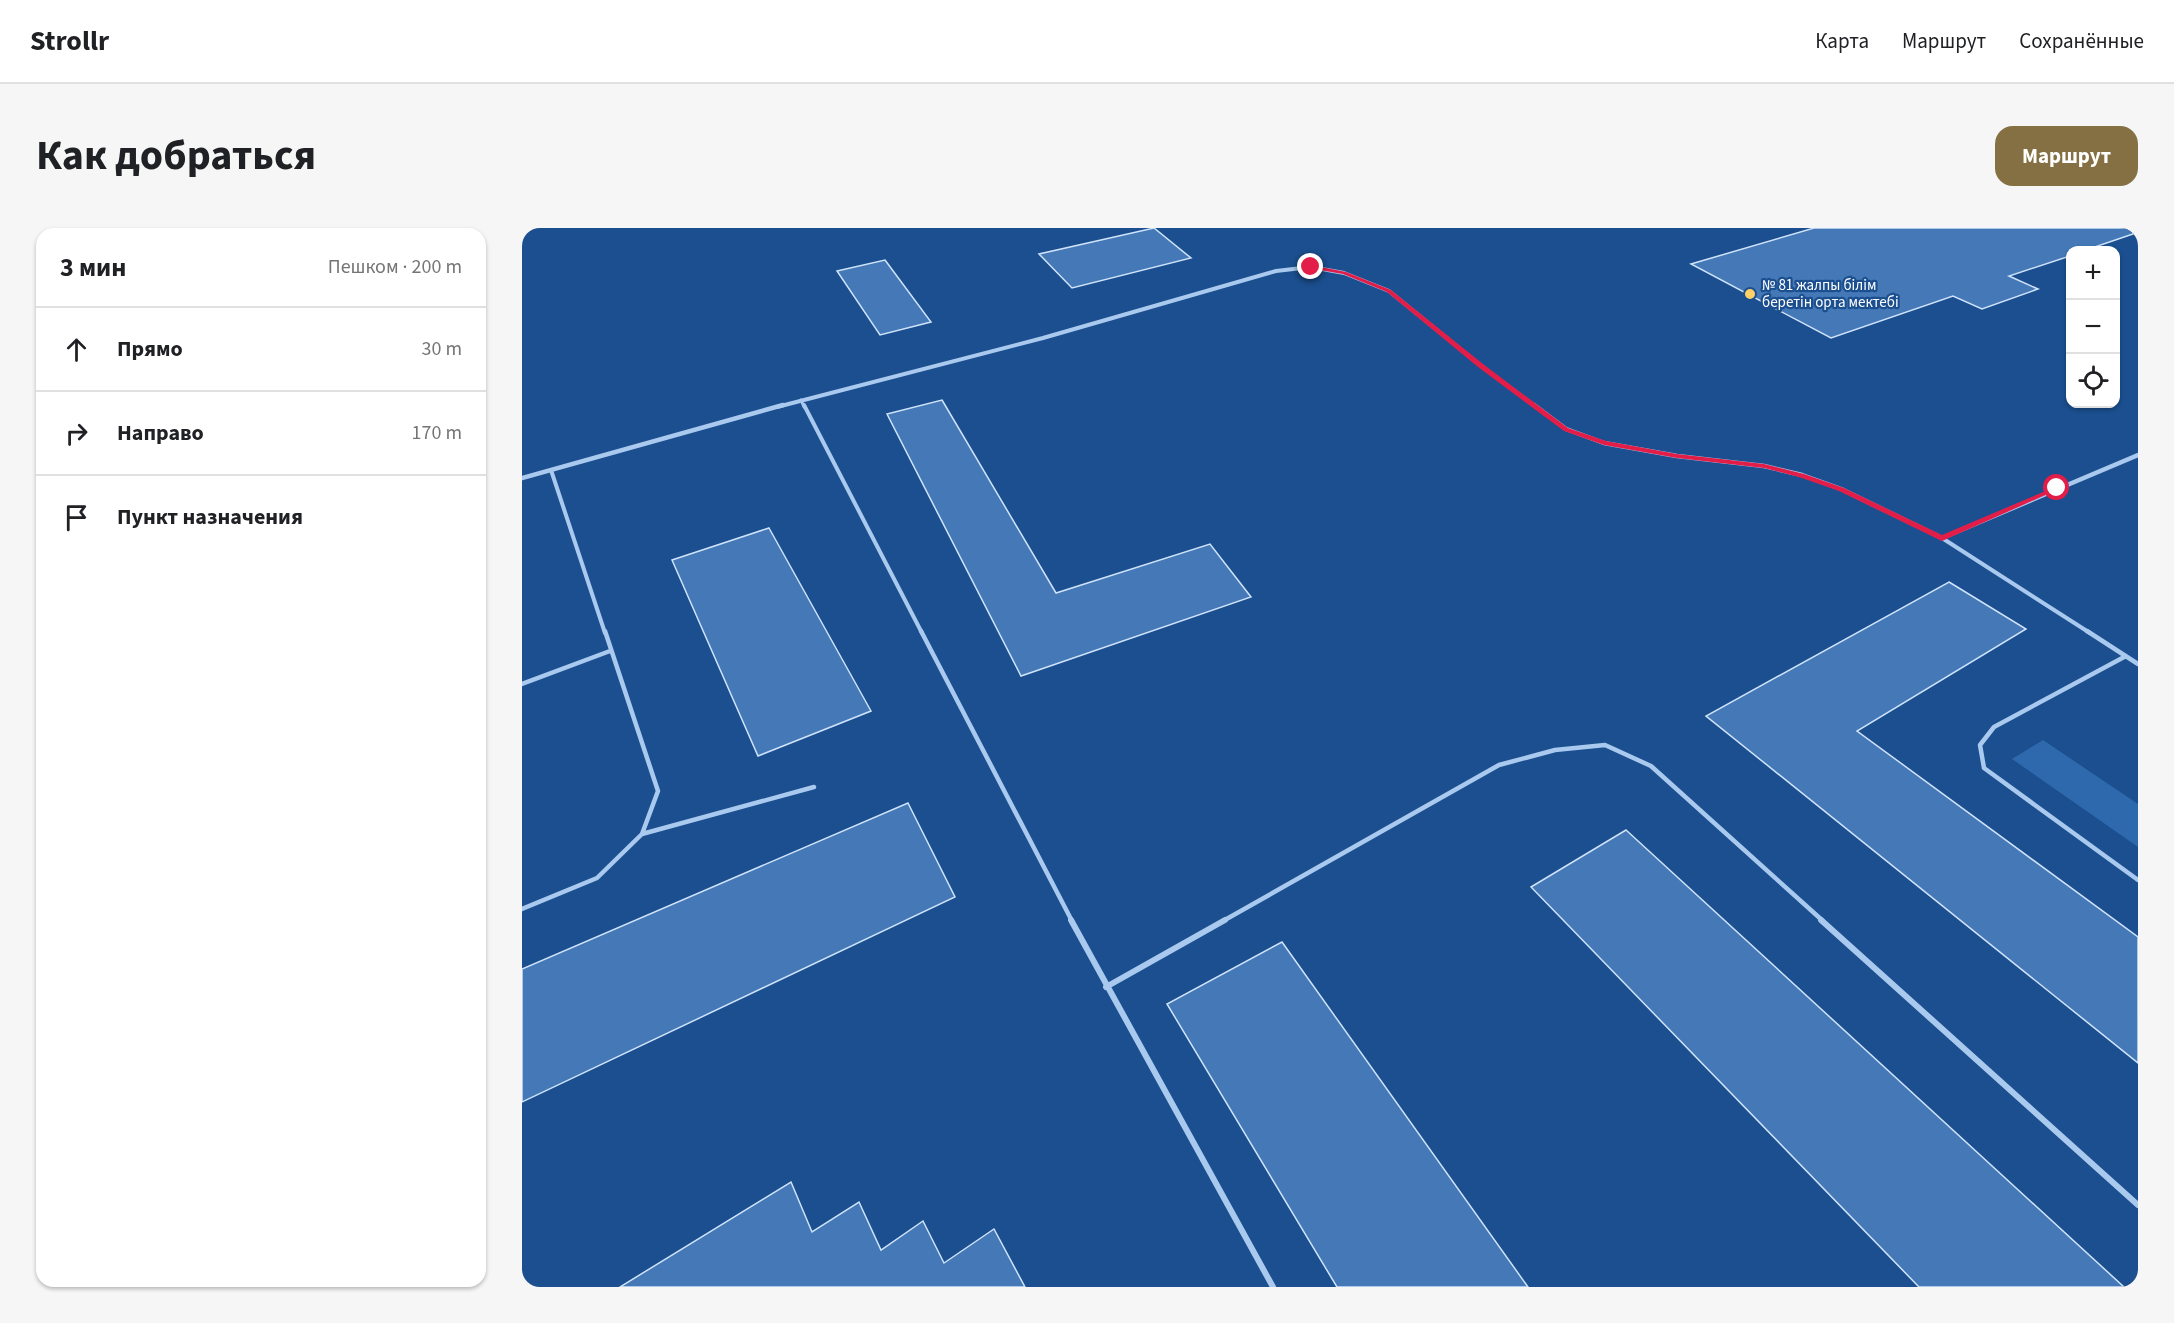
<!DOCTYPE html>
<html lang="ru">
<meta charset="utf-8">
<style>
:root{--surface:#fff;--page:#f6f6f6;--text:#202124;--muted:#757577;--line:#e0e0e0;--accent:#847042}
body{margin:0;font-family:"Source Sans 3",sans-serif;background:var(--page);color:var(--text)}
.controls{position:absolute;right:18px;top:18px;display:grid;overflow:hidden;border-radius:12px;box-shadow:0 2px 4px #0004}
.controls button{width:54px;height:54px;display:grid;place-items:center;padding:0;border:0;border-bottom:2px solid var(--line);background:var(--surface);color:var(--text);font:30px sans-serif}
.stop{position:absolute;width:18px;height:18px;margin:-14px;border:4px solid #e11d48;border-radius:50%;background:#fff}
.stop.end{background:#e11d48;border-color:#fff;box-shadow:0 2px 6px #0008}
.list{margin:0;padding:0;list-style:none}
h2{display:flex;justify-content:space-between;align-items:center;height:78px;margin:0;padding:0 24px;font-size:26px}
h2 small{font-size:20px;font-weight:400;color:var(--muted)}
.list li{display:grid;grid-template-columns:39px 1fr auto;gap:18px;align-items:center;box-sizing:border-box;height:84px;padding:0 24px;border-top:2px solid var(--line)}
.list b{display:block;font-size:22px;white-space:nowrap}
.list em{font-size:20px;font-style:normal;color:var(--muted)}
.icon{flex:none;width:33px;height:33px;fill:none;stroke:currentColor;stroke-width:2;stroke-linecap:round;stroke-linejoin:round}
.map{position:relative;flex:none;width:1616px;height:1059px;overflow:hidden;border-radius:18px}
header{display:flex;align-items:center;gap:36px;box-sizing:border-box;height:84px;padding:0 30px;background:var(--surface);border-bottom:2px solid var(--line)}
header strong{font-size:28px}
nav{display:flex;gap:33px;margin-inline-start:auto;font-size:21px}
.intro{display:flex;align-items:center;justify-content:space-between;box-sizing:border-box;height:144px;padding:0 36px}
h1{margin:0;font-size:42px}
.button{padding:15px 27px;border-radius:18px;background:var(--accent);color:#fff;font-size:21px;font-weight:700}
main{display:flex;gap:36px;padding:0 36px}
aside{flex:1;background:var(--surface);border-radius:18px;box-shadow:0 2px 4px #0004}
.map>svg:first-child{display:block}
.green{fill:#2e69ad}
.building{fill:#4478b7;stroke:#cfe3fa;stroke-width:1.5}
.lines{fill:none;stroke-linecap:round;stroke-linejoin:round}
.lane-far3{stroke:#a9c9ee;stroke-width:3}
.lane-far2{stroke:#a9c9ee;stroke-width:4}
.lane-far1{stroke:#a9c9ee;stroke-width:4.5}
.lane{stroke:#a9c9ee;stroke-width:6}
.street-far1{stroke:#a9c9ee;stroke-width:4}
.street{stroke:#a9c9ee;stroke-width:4.5}
.route{fill:#e11d48}
.poi-dot{fill:#ffd166;stroke:#1b4f8f;stroke-width:2}
.labels{text-anchor:middle;dominant-baseline:central;stroke-width:4.5;stroke-linejoin:round;paint-order:stroke}
.far-poi-label{font-size:15px;fill:#fff;stroke:#1b4f8f;text-anchor:start}
</style>
<header>
<strong>Strollr</strong>
<nav><a>Карта</a><a>Маршрут</a><a>Сохранённые</a></nav>
</header>
<div class="intro"><h1>Как добраться</h1><a class="button">Маршрут</a></div>
<main>
<aside>
<h2>3 мин<small>Пешком · 200 m</small></h2>
<ul class="list">
<li><svg class="icon" aria-label="ahead" viewBox="0 0 24 24"><path d="M12 20V5M6 11l6-6 6 6"/></svg><div><b>Прямо</b></div><em>30 m</em></li>
<li><svg class="icon" aria-label="right" viewBox="0 0 24 24"><path d="M7 20v-9h11M14 6l5 5-5 5"/></svg><div><b>Направо</b></div><em>170 m</em></li>
<li><svg class="icon" aria-label="arrive" viewBox="0 0 24 24"><path d="M6 21V4h12l-3 4 3 4H6"/></svg><div><b>Пункт назначения</b></div></li>
</ul>
</aside>
<div class="map">
<svg width="1616" height="1059" viewBox="0 0 1616 1059">
<rect width="100%" height="100%" fill="#1b4f8f"/>
<!-- green -->
<path class="green" d="M 1521,512 L 1616,576 L 1616,619 L 1490,531 Z"/>
<!-- building -->
<path class="building" d="M 632,0 L 669,30 L 550,60 L 517,26 Z
M 1292,0 L 1610,0 L 1611,6 L 1564,22 L 1548,22 L 1548,28 L 1487,48 L 1516,61 L 1460,81 L 1431,68 L 1309,110 L 1169,36 Z
M 363,32 L 409,94 L 358,107 L 315,43 Z
M 420,172 L 534,365 L 688,316 L 729,369 L 499,448 L 365,186 Z
M 247,300 L 349,483 L 236,528 L 150,332 Z
M 1427,354 L 1504,401 L 1335,503 L 1616,709 L 1616,835 L 1184,488 Z
M 386,575 L 433,669 L 0,874 L 0,741 Z
M 1104,602 L 1602,1059 L 1397,1059 L 1009,659 Z
M 760,714 L 1006,1059 L 815,1059 L 645,776 Z
M 269,954 L 290,1004 L 337,974 L 359,1022 L 401,993 L 422,1035 L 472,1001 L 503,1059 L 98,1059 Z"/>
<g class="lines">
<!-- lane-far3 -->
<path class="lane-far3" d="M 279,172 L 282,179"/>
<!-- lane-far2 -->
<path class="lane-far2" d="M 282,177 L 400,405
M 29,242 L 83,405
M 1420,310 L 1568,405"/>
<!-- lane-far1 -->
<path class="lane-far1" d="M 399,403 L 550,693
M 1565,403 L 1616,436
M 1604,428 L 1472,499 L 1458,517 L 1462,540 L 1616,652
M 0,456 L 88,423
M 120,606 L 292,559
M 0,681 L 75,650 L 120,606 L 136,563 L 83,403
M 701,693 L 977,537 L 1033,522 L 1083,517 L 1129,538 L 1301,693"/>
<!-- lane -->
<path class="lane" d="M 549,692 L 751,1059
M 1299,692 L 1616,977
M 584,759 L 703,692"/>
<!-- street-far1 -->
<path class="street-far1" d="M 255,179 L 521,110 L 754,43 L 789,39 L 822,45 L 867,63 L 958,137 L 1014,179"/>
<!-- street -->
<path class="street" d="M 1012,177 L 1044,201 L 1082,215 L 1155,228 L 1242,238 L 1280,247 L 1319,261 L 1420,310 L 1616,227
M 0,250 L 261,177"/>
</g>
<!-- route -->
<path class="route" d="M 789,37 L 824,44 L 869,62 L 961,136 L 1046,200 L 1084,213 L 1155,226 L 1242,236 L 1282,246 L 1322,260 L 1420,307 L 1533,259 L 1539,260 L 1420,313 L 1317,263 L 1277,249 L 1242,240 L 1155,230 L 1082,217 L 1042,203 L 956,139 L 865,64 L 821,46 L 787,40 Z"/>
<!-- markers -->
<circle class="poi-dot" cx="1228" cy="66" r="6"/>
<g class="labels">
<!-- far-poi labels -->
<g class="far-poi-label">
<text x="1240" y="57">№ 81 жалпы білім<tspan x="1240" dy="17">беретін орта мектебі</tspan></text>
</g>
</g>
</svg>
<div class="controls">
<button>+</button>
<button>−</button>
<button><svg class="icon" aria-label="locate" viewBox="0 0 24 24"><circle cx="12" cy="12" r="6"/><path d="M12 2v4M12 18v4M2 12h4M18 12h4"/></svg></button>
</div>
<div class="stop" style="left:1535px;top:260px"></div>
<div class="stop end" style="left:789px;top:39px"></div>
</div>
</main>
